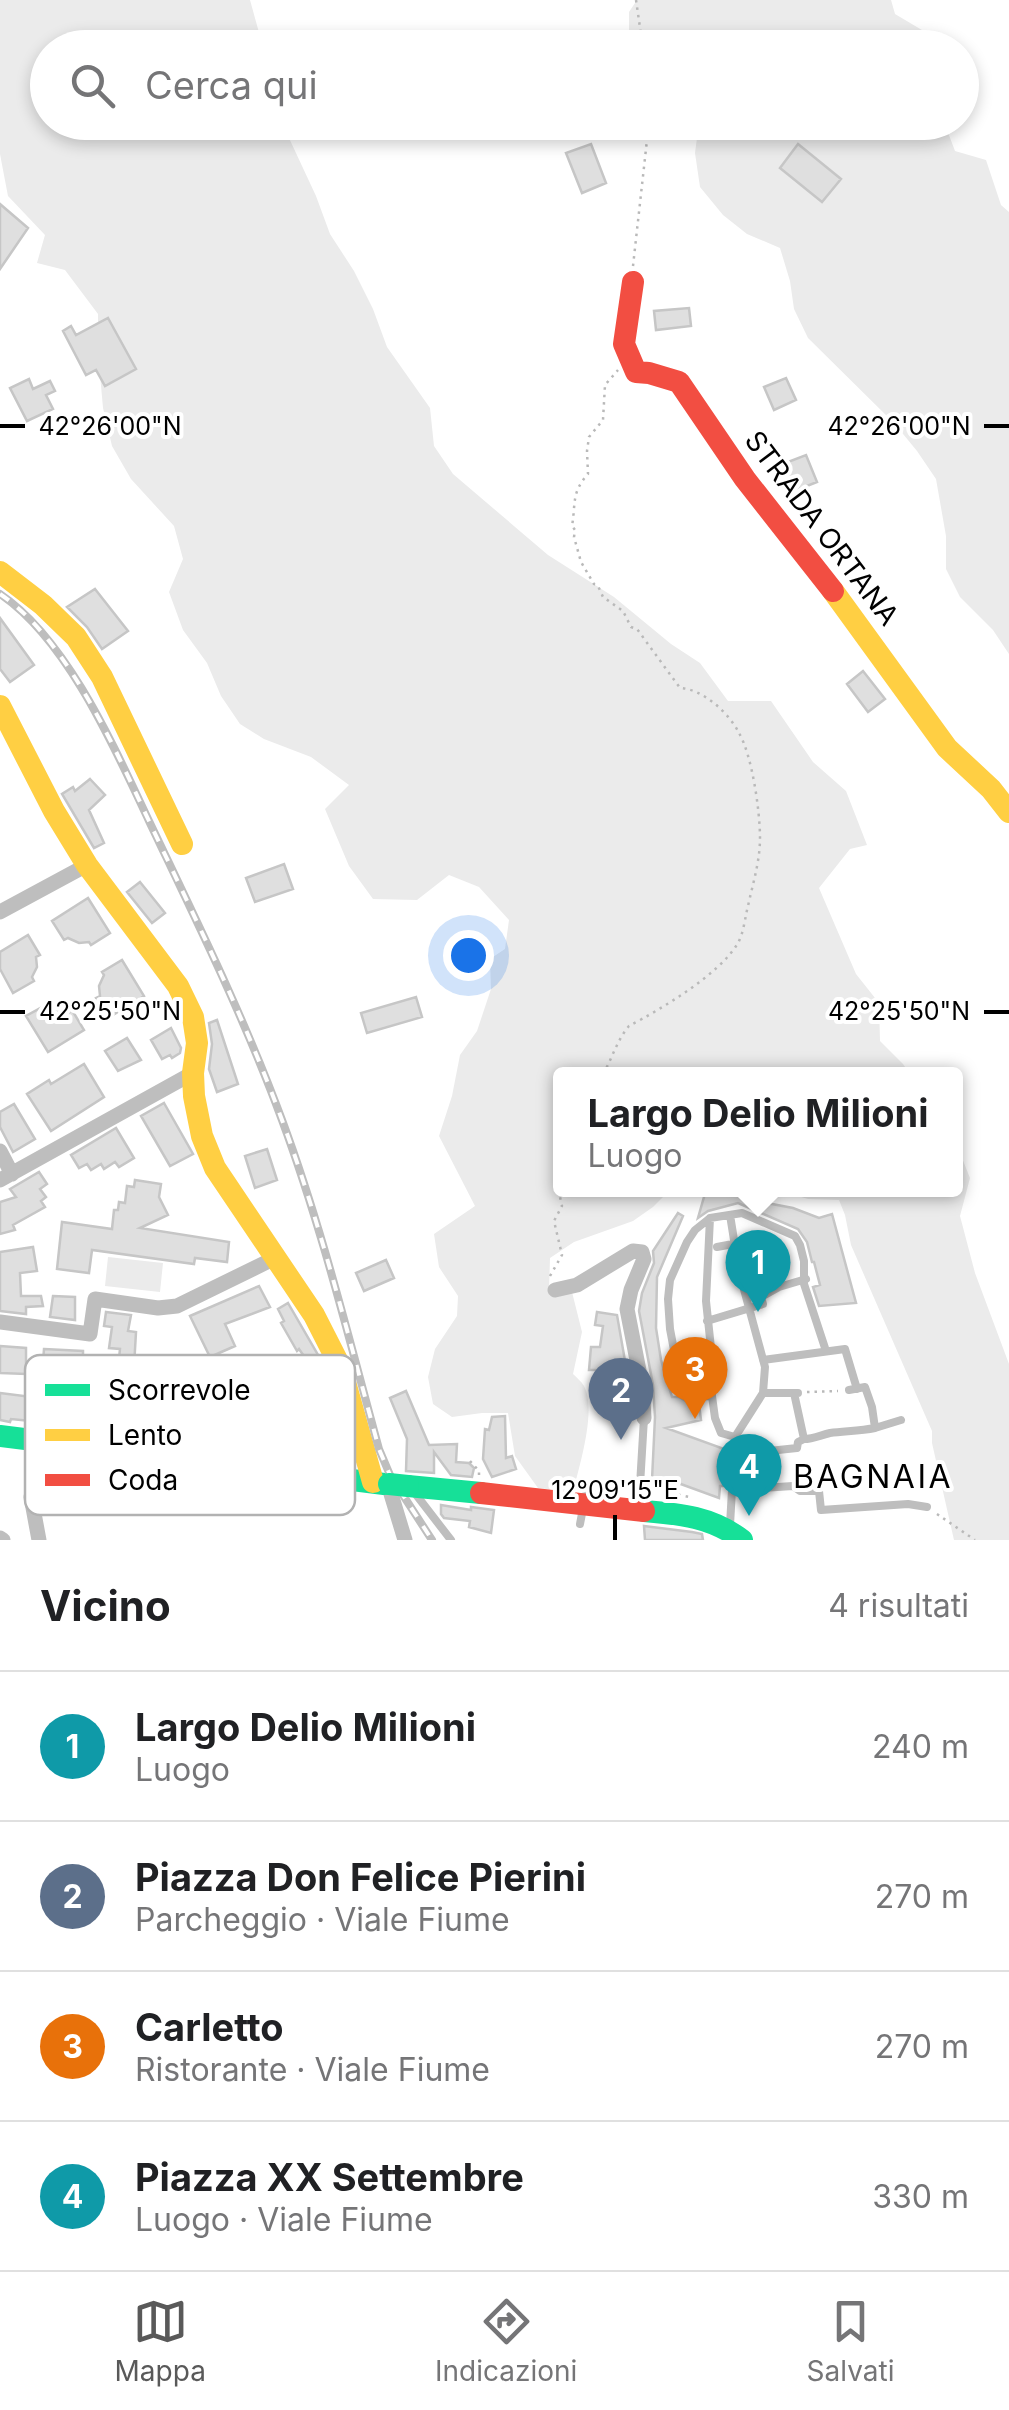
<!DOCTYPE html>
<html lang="it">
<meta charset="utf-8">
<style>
:root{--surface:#fff;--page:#f6f6f6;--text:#202124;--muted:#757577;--line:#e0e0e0;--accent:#595959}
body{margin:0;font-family:Inter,sans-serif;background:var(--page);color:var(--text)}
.you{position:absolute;left:468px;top:955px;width:35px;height:35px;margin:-25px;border:8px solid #fff;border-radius:50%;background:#1a73e8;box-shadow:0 0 0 15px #1a73e833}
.badge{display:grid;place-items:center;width:65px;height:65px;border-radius:50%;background:var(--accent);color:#fff;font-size:32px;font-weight:700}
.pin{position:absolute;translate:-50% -82px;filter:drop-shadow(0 2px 5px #0008)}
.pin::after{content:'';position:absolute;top:52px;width:35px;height:30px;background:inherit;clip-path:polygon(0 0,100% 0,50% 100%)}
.popup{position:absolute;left:553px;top:1067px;width:410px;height:130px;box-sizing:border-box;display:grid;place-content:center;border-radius:10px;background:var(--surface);filter:drop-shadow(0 2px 8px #0005);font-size:32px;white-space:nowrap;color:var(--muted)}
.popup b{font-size:38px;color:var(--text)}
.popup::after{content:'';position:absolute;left:50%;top:100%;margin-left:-20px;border:20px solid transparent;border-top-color:var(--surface)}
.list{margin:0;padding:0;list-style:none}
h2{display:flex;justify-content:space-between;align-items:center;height:130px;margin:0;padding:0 40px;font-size:42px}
h2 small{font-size:32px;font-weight:400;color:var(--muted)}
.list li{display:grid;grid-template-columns:65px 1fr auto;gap:30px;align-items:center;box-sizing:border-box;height:150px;padding:0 40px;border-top:2px solid var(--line)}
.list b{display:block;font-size:38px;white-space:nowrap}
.list p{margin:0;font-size:32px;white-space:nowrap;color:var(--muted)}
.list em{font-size:32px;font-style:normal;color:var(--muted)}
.icon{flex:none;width:55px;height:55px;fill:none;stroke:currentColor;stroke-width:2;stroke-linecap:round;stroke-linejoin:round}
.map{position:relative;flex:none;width:1009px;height:1540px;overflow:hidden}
.search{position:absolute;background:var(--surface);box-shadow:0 5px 15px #0003;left:30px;right:30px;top:30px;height:110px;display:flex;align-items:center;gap:25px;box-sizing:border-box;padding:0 35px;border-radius:55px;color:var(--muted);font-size:38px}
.sheet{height:730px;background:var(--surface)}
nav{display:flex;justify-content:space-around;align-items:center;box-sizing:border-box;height:140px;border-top:2px solid var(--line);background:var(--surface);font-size:28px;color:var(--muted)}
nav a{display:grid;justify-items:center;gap:5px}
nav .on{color:var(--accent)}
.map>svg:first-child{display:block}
.green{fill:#ebebeb}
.building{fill:#dfdfdf;stroke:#c6c6c6;stroke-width:2.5}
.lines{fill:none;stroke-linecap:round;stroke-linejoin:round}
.path{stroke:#b9b9b9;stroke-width:2.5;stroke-dasharray:2.5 5;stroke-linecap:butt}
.lane{stroke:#bebebe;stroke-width:8}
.street{stroke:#bebebe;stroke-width:15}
.fast{stroke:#16e098;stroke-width:22}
.slow{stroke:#ffcf43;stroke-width:22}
.jam{stroke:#f24e42;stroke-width:22}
.rail-casing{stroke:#bebebe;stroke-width:8}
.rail{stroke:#fff;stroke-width:4;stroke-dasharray:11;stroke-linecap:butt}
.fast-bridge{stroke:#16e098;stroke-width:22}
.jam-bridge{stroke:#f24e42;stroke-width:22}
.ticks{fill:none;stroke:#000;stroke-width:4}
.labels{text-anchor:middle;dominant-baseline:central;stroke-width:8;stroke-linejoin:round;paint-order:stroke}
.street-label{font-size:28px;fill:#000;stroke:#fff}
.quarter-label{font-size:32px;letter-spacing:2.5px;fill:#000;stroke:#fff}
.key{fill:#fff;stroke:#b2b2b2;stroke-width:2.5}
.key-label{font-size:28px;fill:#000}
.ticks-label{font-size:25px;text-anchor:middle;fill:#000;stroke:#fff;stroke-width:8;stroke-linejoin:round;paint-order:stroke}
</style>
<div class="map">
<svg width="1009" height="1540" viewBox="0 0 1009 1540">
<rect width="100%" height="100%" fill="#fff"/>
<!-- green -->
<path class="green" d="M 0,0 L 250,0 L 263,47 L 48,48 L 48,122 L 282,123 L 316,196 L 330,234 L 354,271 L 373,309 L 387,347 L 430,408 L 434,446 L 453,474 L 548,555 L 614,597 L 671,644 L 700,663 L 728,701 L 771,701 L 813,762 L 846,791 L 867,845 L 850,849 L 819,888 L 856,974 L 879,1003 L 880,1041 L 903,1064 L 910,1074 L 560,1074 L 560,1190 L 670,1190 L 653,1207 L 633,1221 L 574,1242 L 550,1258 L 549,1291 L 572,1292 L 582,1332 L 573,1374 C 577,1378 581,1381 584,1386 C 597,1410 579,1467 573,1492 L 538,1488 L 515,1456 L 508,1413 L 482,1413 L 452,1417 L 433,1404 L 428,1377 L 435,1349 L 457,1316 L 458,1296 L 439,1267 L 434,1234 L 475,1206 L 439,1136 L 452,1096 L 460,1055 L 477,1031 L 491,989 L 490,959 L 505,949 L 509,920 L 479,887 L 449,875 L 417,900 L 373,899 L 349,866 L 325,809 L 349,785 L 311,757 L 264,739 L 240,724 L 221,696 L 207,663 L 183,630 L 169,592 L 183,559 L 174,526 L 131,479 L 112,446 L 103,408 L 98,352 L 98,314 L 65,270 L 37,263 L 45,235 L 8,196 L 0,154 Z
M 637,0 L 891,0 L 895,14 L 927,33 L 930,47 L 634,47 L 629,45 L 629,12 Z
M 944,122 L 955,151 L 986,160 L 1001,205 L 1009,212 L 1009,654 L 993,630 L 960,597 L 946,569 L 946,536 L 936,479 L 917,451 L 894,423 L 808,338 L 794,309 L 790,281 L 780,248 L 747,234 L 723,215 L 700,187 L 695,153 L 699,123 Z
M 956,1143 L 970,1178 L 960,1216 L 975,1273 L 1009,1364 L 1009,1540 L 954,1540 L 932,1443 L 932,1431 L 851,1245 L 845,1215 L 839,1200 L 808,1199 L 778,1190 L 956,1190 Z
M 108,1257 L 163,1263 L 160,1292 L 105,1286 Z"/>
<!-- building -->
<path class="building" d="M 591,144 L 606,183 L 582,193 L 566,153 Z
M 798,144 L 841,179 L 822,202 L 780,168 Z
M 0,204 L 28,228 L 0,269 Z
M 689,308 L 691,326 L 656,330 L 654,311 Z
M 108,318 L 136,369 L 105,386 L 96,370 L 86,375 L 63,331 L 71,326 L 76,335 Z
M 786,378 L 796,400 L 774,410 L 764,387 Z
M 29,379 L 33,389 L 50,381 L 55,391 L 46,395 L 53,409 L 27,421 L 10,388 Z
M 806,455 L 817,482 L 787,494 L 775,467 Z
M 95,589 L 128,631 L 102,649 L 87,627 L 67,607 Z
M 0,618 L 34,665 L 10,682 L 0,669 Z
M 863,671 L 885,699 L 868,712 L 847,684 Z
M 90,779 L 105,795 L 89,810 L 104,843 L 94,848 L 62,794 L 73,787 L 75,791 Z
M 284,864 L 293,889 L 255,902 L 246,878 Z
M 140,882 L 165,913 L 152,923 L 127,892 Z
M 88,898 L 110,933 L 91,945 L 89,942 L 79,943 L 68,938 L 64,940 L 52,921 Z
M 28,935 L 40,955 L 36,957 L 37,967 L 32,977 L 34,981 L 13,993 L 0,969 L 0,952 Z
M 122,960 L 144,996 L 108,1018 L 96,998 L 100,996 L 99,986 L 104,975 L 102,972 Z
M 416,997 L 422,1017 L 367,1033 L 361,1013 Z
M 46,1005 L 48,1008 L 58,1007 L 69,1012 L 72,1010 L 84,1030 L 48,1052 L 26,1016 Z
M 217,1020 L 238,1084 L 217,1092 L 209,1069 L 212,1044 L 209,1023 Z
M 171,1028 L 181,1048 L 180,1053 L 172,1058 L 170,1055 L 162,1059 L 151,1040 Z
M 127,1038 L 141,1060 L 118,1071 L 105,1051 Z
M 84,1064 L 104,1097 L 51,1131 L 27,1094 L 49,1080 L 51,1084 Z
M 164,1103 L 193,1154 L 170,1166 L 141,1116 Z
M 14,1104 L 35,1139 L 13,1152 L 0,1127 L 0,1112 Z
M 116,1128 L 134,1158 L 119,1167 L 115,1162 L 104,1169 L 101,1164 L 91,1170 L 87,1164 L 79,1168 L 71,1155 Z
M 267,1149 L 277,1180 L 255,1188 L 245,1156 Z
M 39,1172 L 47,1184 L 40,1189 L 46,1197 L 41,1201 L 45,1207 L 13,1225 L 15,1230 L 0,1234 L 0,1202 L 16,1197 L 10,1189 Z
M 135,1180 L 161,1184 L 159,1197 L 168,1215 L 140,1228 L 229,1242 L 227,1262 L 195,1258 L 194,1264 L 92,1250 L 89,1273 L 57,1269 L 62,1222 L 112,1229 L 114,1210 L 118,1210 L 119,1202 L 125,1203 L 127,1186 L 134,1187 Z
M 706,1190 L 770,1190 L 756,1201 L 793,1208 L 819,1218 L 832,1214 L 856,1303 L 819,1306 L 813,1287 L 820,1285 L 814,1262 L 812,1262 L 807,1242 L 798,1229 L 738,1203 L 708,1211 L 698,1218 Z
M 678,1213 L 683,1216 L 657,1277 L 656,1328 L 661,1360 L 672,1397 L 679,1397 L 691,1404 L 699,1404 L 701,1420 L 666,1428 L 727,1450 L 725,1486 L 720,1486 L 719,1498 L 667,1479 L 666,1483 L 652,1480 L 655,1417 L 653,1385 L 639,1311 L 642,1293 L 654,1263 L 653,1251 Z
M 33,1247 L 37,1271 L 20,1273 L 21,1296 L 41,1296 L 43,1306 L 26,1307 L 26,1314 L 0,1311 L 0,1252 Z
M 386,1260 L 394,1278 L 364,1291 L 356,1273 Z
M 259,1286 L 270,1307 L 225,1324 L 235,1346 L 210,1357 L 190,1316 Z
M 53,1296 L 75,1297 L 75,1320 L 50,1317 Z
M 288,1303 L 318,1355 L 308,1362 L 299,1349 L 297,1351 L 281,1323 L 284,1321 L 278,1309 Z
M 106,1312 L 131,1315 L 128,1331 L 136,1332 L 134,1367 L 153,1369 L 151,1403 L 171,1405 L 179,1400 L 213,1426 L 228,1428 L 229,1424 L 253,1426 L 246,1375 L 254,1370 L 270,1368 L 281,1374 L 283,1394 L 281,1394 L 283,1408 L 275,1424 L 330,1430 L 328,1454 L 211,1438 L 211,1447 L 111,1435 L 120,1349 L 109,1348 L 112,1327 L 104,1326 Z
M 597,1312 L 617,1315 L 631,1395 L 619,1396 L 620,1408 L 606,1410 L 602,1370 L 589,1370 L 591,1347 L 600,1347 L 603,1326 L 595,1325 Z
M 0,1346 L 26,1348 L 26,1374 L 0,1373 Z
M 44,1349 L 83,1351 L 83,1377 L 42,1375 Z
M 406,1391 L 429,1445 L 457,1444 L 456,1462 L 469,1463 L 474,1468 L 472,1477 L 451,1475 L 434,1452 L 434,1473 L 406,1471 L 407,1439 L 390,1398 Z
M 0,1393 L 95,1405 L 93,1423 L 89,1431 L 41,1426 L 41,1422 L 11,1419 L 10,1422 L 0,1420 Z
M 505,1416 L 506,1458 L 512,1456 L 516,1469 L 492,1477 L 483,1459 L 485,1429 L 489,1430 L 492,1417 Z
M 441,1505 L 471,1510 L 471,1507 L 494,1510 L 491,1533 L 469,1527 L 470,1521 L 444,1518 L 441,1514 Z
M 644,1526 L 692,1532 L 702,1534 L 703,1540 L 645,1540 Z"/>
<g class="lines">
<!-- path -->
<path class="path" d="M 636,0 L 643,48
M 633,266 L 649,122
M 603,1074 C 612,1059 617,1040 629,1026 C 661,1009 719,975 738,943 C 744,932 745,917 748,906 C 753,883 760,861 760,838 C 760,811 752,755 739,733 C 729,713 703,689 680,688 L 637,629 L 631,627 L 623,611 L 603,597 L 598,586 L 594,584 L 581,562 L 574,537 L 575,530 L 572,526 C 576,503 571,493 588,474 L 587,451 L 589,437 L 603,420 L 605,385 L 618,370
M 550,1276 L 562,1255 L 554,1221 L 562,1206 L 560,1197 L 563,1190
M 807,1392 L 838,1391
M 470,1461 L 479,1471 L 479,1476
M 671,1493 L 689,1497
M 937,1514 L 975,1540"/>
<!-- lane -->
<path class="lane" d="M 730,1215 L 739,1271 L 765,1367 L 763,1393 L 735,1437
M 710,1218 L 706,1301 L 713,1367 L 712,1396 L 715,1418 L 721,1433 L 735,1437
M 717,1247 L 733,1244
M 707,1321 L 763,1304 L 761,1297 L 779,1287 L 806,1279
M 763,1360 L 845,1349 L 857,1389
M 763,1393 L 798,1393
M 794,1393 L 804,1439
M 712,1396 L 694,1397 L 686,1394 L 677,1366 L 670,1329 L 668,1299 L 670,1280 L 687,1242 L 695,1230 L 710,1218 L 742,1213 L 795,1236 L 800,1245 L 804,1261 L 804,1284 L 826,1351
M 875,1428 L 901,1420
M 804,1439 C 813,1439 821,1435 830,1433 C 845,1431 860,1431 875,1428 L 872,1407 L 865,1387 L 849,1390
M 735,1448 L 760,1452 L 797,1448 L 798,1442 L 804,1439
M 733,1487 L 749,1489 L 793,1486 L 800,1491 L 819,1491 L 821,1510 L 908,1504 L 927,1507
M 414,1492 L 451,1540
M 633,1501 L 639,1502 L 644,1418
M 580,1524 L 586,1493 L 599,1495
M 730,1525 L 735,1437"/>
<!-- street -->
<path class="street" d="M 0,912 L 87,865
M 0,1151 L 12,1174
M 0,1180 L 193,1073
M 555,1290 L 577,1285 L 633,1251 L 642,1252 L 644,1259 L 631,1290 L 627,1309 L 642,1386 L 644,1418
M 0,1322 L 90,1334 L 95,1299 L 158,1308 L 177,1306 L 275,1258
M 388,1484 L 405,1540
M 31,1497 L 39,1540
M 0,1538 L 3,1540"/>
<!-- fast -->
<path class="fast" d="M 0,1436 L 384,1484
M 408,1486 L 481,1493
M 644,1511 C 681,1514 712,1517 742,1540"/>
<!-- slow -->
<path class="slow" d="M 0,572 L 43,605 L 76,637 L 102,677 L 182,844
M 833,591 L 947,748 L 991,789 L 1009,812
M 0,706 L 54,811 L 87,865 L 178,986 L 193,1017 L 197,1043 L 193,1073 L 194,1096 L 202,1136 L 215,1168 L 314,1315 L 341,1368 L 373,1482"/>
<!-- jam -->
<path class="jam" d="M 633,282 L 624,344 L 636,372 L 649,373 L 679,382 L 745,479 L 833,591"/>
<defs>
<path id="rail" d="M 0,594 C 68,640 115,749 149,821 C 196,920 244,1017 282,1120 C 322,1228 349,1339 379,1449 L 390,1475 L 432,1540"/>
</defs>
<!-- rail casing -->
<use href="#rail" class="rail-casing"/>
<!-- rail -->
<use href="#rail" class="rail"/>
<!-- fast-bridge -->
<path class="fast-bridge" d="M 389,1484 L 408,1486"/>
<!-- jam-bridge -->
<path class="jam-bridge" d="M 481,1493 L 644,1511"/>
</g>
<!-- ticks -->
<path class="ticks" d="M 0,426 L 25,426M 984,426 L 1009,426M 0,1012 L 25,1012M 984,1012 L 1009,1012M 615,1515 L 615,1540"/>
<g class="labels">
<!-- street labels -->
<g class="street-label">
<text transform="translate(822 528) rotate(53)">STRADA ORTANA</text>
</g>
<!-- quarter labels -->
<g class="quarter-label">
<text x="873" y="1476">BAGNAIA</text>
</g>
</g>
<!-- legend -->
<rect x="25" y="1355" width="330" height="160" rx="15" class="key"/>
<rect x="45" y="1384" width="45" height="12" fill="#16e098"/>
<rect x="45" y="1429" width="45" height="12" fill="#ffcf43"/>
<rect x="45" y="1474" width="45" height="12" fill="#f24e42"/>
<g class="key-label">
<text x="108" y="1400">Scorrevole</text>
<text x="108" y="1445">Lento</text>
<text x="108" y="1490">Coda</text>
</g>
<g class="ticks-label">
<text x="110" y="435">42°26'00"N</text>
<text x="899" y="435">42°26'00"N</text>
<text x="110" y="1020">42°25'50"N</text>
<text x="899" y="1020">42°25'50"N</text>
<text x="615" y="1499">12°09'15"E</text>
</g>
</svg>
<div class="you"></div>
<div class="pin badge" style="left:758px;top:1312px;background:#0f9aa8">1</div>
<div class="popup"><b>Largo Delio Milioni</b>Luogo</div>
<div class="pin badge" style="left:621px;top:1440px;background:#5c6f8a">2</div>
<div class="pin badge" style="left:695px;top:1419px;background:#e8710a">3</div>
<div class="pin badge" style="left:749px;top:1516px;background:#0f9aa8">4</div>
<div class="search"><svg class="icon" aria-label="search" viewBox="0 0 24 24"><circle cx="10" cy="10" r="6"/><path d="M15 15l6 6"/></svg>Cerca qui</div>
</div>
<section class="sheet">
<h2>Vicino<small>4 risultati</small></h2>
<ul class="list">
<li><span class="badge" style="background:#0f9aa8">1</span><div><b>Largo Delio Milioni</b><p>Luogo</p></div><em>240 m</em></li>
<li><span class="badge" style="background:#5c6f8a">2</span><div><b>Piazza Don Felice Pierini</b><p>Parcheggio · Viale Fiume</p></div><em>270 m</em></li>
<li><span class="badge" style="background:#e8710a">3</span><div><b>Carletto</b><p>Ristorante · Viale Fiume</p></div><em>270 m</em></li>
<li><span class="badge" style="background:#0f9aa8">4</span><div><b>Piazza XX Settembre</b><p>Luogo · Viale Fiume</p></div><em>330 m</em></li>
</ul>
</section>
<nav>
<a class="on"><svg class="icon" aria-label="map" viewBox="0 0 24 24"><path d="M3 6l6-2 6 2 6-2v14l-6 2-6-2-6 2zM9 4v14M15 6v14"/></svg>Mappa</a>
<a><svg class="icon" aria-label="directions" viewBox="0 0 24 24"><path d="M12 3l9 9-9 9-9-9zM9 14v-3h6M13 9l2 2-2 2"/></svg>Indicazioni</a>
<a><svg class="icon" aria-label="saved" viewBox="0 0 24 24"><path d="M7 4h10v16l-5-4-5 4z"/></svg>Salvati</a>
</nav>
